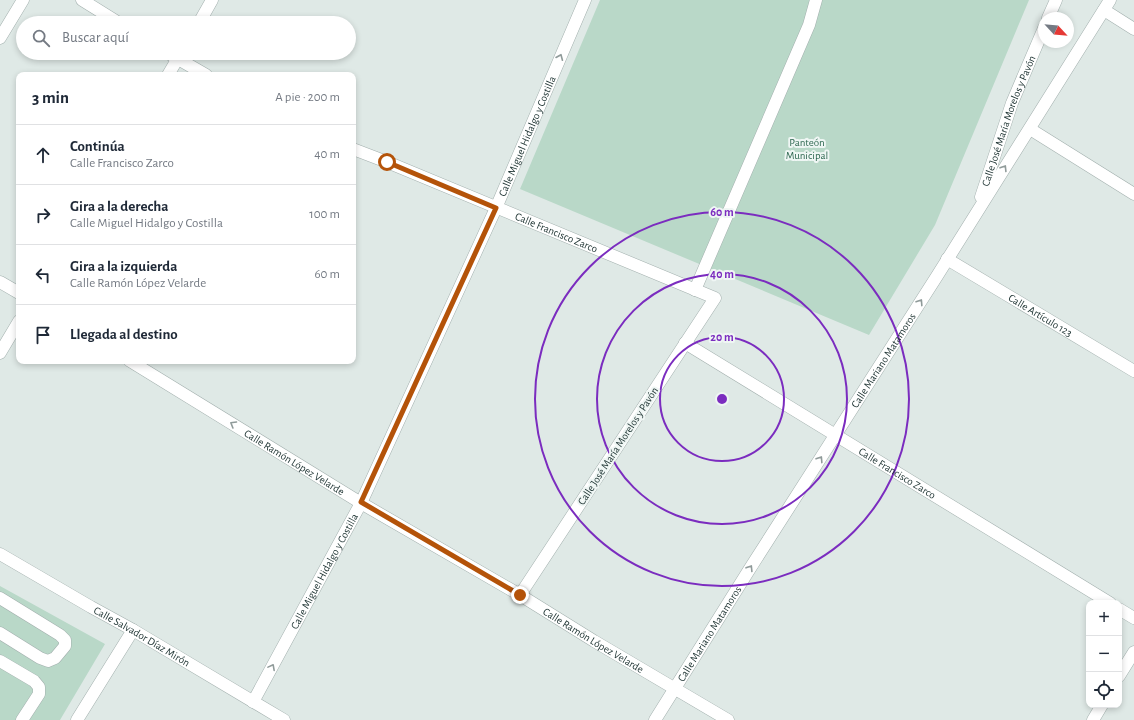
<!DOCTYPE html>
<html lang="es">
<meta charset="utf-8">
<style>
:root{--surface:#fff;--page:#f2f2f3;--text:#1f2937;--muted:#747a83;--line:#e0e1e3}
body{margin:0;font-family:"Alegreya Sans",sans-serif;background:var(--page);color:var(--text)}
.controls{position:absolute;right:12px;bottom:12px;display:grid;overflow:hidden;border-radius:8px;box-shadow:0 2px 6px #0003}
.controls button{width:36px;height:36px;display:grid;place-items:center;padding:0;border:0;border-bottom:1px solid var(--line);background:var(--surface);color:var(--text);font:20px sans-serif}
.compass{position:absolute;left:1038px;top:12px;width:36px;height:36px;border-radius:50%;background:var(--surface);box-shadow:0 2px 6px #0003;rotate:116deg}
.stop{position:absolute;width:12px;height:12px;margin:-9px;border:3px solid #b45309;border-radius:50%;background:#fff}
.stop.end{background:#b45309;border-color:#fff;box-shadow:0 1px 4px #0008}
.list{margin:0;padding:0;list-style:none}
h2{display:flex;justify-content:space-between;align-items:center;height:52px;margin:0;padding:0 16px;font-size:17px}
h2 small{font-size:13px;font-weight:400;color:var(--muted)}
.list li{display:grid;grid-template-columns:26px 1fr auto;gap:12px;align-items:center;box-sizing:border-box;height:60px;padding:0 16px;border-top:1px solid var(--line)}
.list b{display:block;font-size:15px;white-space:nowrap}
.list p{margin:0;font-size:13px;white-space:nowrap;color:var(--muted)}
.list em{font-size:13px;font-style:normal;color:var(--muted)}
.icon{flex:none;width:22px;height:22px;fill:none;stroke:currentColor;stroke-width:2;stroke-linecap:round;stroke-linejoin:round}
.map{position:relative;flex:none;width:1134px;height:720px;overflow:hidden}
.search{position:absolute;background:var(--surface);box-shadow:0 2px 6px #0003;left:16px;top:16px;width:340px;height:44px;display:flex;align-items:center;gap:10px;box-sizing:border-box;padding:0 14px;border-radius:22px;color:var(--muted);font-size:15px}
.panel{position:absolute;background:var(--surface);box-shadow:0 2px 6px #0003;left:16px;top:72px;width:340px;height:292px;border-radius:8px}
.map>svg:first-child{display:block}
.green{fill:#b9d8c8}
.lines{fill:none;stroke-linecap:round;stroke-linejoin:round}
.minor-casing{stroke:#a3b0ae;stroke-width:13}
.minor{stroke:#fff;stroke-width:12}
.oneway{stroke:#909b9a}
.route{stroke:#b45309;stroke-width:5}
.ring{fill:none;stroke:#7b2cbf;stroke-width:2}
.labels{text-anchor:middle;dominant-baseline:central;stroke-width:4;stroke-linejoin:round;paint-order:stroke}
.street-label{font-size:11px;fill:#223736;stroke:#eff6f4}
.park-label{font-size:11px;fill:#306952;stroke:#eff6f4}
.centre{fill:#7b2cbf;stroke:#eff6f4;stroke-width:2}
.ring-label{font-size:12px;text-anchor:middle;font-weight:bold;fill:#7b2cbf;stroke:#eff6f4;stroke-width:4;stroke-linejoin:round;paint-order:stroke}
</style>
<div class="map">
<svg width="1134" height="720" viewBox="0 0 1134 720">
<rect width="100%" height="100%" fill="#dfe9e6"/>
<!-- green -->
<path class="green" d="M 600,0 L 1029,0 L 935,225 L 869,335 L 520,189 Z
M 0,586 L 105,644 L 60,720 L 0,720 Z"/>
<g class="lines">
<defs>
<g id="minor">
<path d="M 82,0 L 119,23"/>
<path d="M 1104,10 L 1134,29"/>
<path d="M 1048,18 L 1056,0"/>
<path d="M 199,23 L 212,0"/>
<path d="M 0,38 L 23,0"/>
<path d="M 168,53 L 206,75"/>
<path d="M 168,75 L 181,53"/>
<path d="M 1030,129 L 1134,194"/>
<path id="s1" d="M 353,149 L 387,162 L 715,298 L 520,595"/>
<path id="s2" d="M 981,197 L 1012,103 L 1044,28"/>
<path id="s3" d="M 947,259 L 1134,371"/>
<path d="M 0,282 L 19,293"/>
<path d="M 695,290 L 809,25 L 816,0"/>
<path id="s4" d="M 685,343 L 1110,603"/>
<path d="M 0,353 L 19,321"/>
<path id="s5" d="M 130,361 L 361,503 L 520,595 L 594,641 L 728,720"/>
<path id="s6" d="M 0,554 L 91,607 L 133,630 L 284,720"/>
<path d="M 0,598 L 60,635 L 65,640 L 65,646 L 55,658 L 48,661 L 40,658 L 0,633"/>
<path d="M 1119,609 L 1134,618"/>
<path d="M 0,661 L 34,681 L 39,687 L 39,694 L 22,720"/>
<path d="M 1119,676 L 1134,652"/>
<path id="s7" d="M 253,702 L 361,503 L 496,208 L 585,0"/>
<path d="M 77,720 L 133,630"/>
<path id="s8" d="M 655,720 L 749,570 L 937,276 L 1110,0"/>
<path d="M 1093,720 L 1102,705"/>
</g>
</defs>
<!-- minor casing -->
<use href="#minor" class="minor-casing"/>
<!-- minor -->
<use href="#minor" class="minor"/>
</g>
<!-- one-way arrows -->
<defs><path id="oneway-chevron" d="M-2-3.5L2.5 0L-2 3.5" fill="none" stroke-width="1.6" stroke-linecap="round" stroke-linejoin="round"/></defs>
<g class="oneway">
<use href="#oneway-chevron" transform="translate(560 57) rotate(-67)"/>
<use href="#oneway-chevron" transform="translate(1004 168) rotate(-58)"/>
<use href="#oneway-chevron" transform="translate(920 302) rotate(-57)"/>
<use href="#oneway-chevron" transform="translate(233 424) rotate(-149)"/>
<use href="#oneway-chevron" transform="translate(820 459) rotate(-57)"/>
<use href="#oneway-chevron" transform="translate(750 568) rotate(-58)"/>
<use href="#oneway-chevron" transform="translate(272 667) rotate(-62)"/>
</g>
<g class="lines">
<!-- route -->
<path class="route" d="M 387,162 L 496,208 L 361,502 L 520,595"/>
</g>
<!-- distance rings -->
<g class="ring">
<circle cx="722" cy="399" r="62"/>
<circle cx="722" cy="399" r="125"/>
<circle cx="722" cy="399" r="187"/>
</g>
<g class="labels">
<!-- street labels -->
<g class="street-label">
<text stroke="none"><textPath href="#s2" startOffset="81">Calle José María Morelos y Pavón</textPath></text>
<text stroke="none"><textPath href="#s7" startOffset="629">Calle Miguel Hidalgo y Costilla</textPath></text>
<text stroke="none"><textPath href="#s1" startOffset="220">Calle Francisco Zarco</textPath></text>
<text stroke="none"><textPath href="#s3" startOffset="109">Calle Artículo 123</textPath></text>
<text stroke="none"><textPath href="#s8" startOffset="426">Calle Mariano Matamoros</textPath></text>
<text transform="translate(618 446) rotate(-57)">Calle José María Morelos y Pavón</text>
<text stroke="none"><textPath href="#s5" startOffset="193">Calle Ramón López Velarde</textPath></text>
<text stroke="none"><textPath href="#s4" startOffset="249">Calle Francisco Zarco</textPath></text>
<text stroke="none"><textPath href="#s7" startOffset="149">Calle Miguel Hidalgo y Costilla</textPath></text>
<text stroke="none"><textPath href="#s8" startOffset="102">Calle Mariano Matamoros</textPath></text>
<text stroke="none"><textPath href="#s6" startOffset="164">Calle Salvador Díaz Mirón</textPath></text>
<text stroke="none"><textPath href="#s5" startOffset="541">Calle Ramón López Velarde</textPath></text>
</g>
<!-- park labels -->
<g class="park-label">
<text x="807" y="142">Panteón<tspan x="807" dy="13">Municipal</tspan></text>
</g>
</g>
<circle cx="722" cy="399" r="6" class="centre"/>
<g class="ring-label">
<text x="722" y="216">60 m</text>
<text x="722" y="278">40 m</text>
<text x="722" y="341">20 m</text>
</g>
</svg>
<div class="controls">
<button>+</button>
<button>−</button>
<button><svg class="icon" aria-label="locate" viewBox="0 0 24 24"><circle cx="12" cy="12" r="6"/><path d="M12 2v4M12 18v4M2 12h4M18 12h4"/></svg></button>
</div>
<svg class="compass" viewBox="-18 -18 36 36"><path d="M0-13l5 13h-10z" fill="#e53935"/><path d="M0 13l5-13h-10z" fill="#747a83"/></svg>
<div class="stop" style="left:387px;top:162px"></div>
<div class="stop end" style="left:520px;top:595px"></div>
<div class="search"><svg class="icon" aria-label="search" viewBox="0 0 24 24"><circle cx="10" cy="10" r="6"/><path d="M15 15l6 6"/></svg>Buscar aquí</div>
<section class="panel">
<h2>3 min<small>A pie · 200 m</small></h2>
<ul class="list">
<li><svg class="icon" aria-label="ahead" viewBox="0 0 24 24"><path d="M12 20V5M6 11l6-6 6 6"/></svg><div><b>Continúa</b><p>Calle Francisco Zarco</p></div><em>40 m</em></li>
<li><svg class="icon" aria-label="right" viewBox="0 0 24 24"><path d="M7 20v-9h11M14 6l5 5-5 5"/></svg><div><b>Gira a la derecha</b><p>Calle Miguel Hidalgo y Costilla</p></div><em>100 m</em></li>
<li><svg class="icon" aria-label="left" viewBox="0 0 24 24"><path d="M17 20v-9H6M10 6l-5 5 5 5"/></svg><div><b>Gira a la izquierda</b><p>Calle Ramón López Velarde</p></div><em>60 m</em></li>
<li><svg class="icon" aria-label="arrive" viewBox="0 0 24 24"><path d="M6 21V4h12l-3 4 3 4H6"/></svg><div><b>Llegada al destino</b></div></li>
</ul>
</section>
</div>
